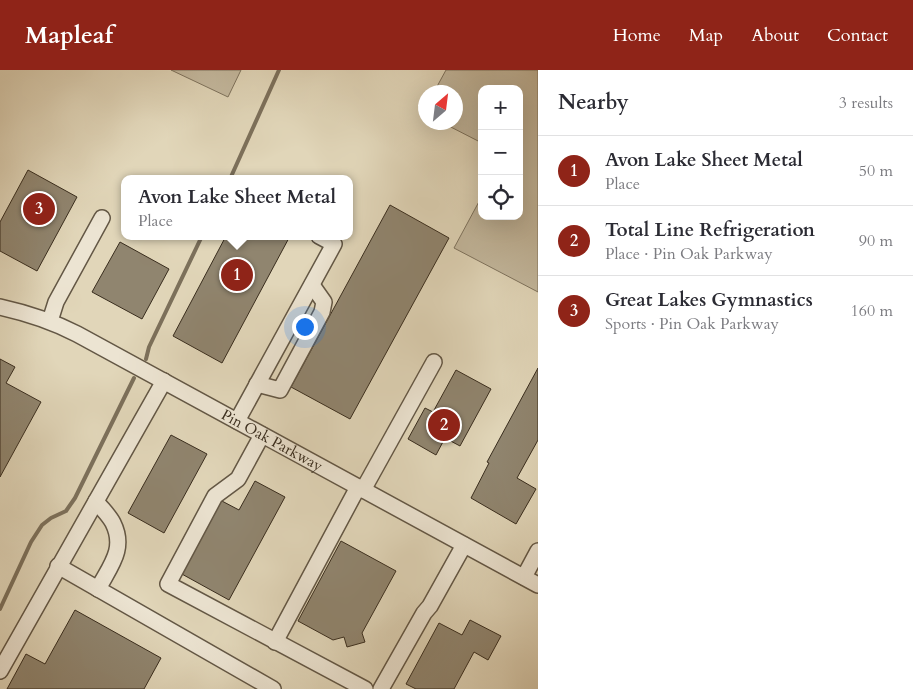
<!DOCTYPE html>
<meta charset="utf-8">
<style>
:root{--surface:#fff;--page:#f2f2f3;--text:#2b2b33;--muted:#7c7c81;--line:#e1e1e2;--accent:#8f2418}
body{margin:0;font-family:Cardo,serif;background:var(--page);color:var(--text)}
.controls{position:absolute;right:15px;top:15px;display:grid;overflow:hidden;border-radius:10px;box-shadow:0 5px 20px #0002}
.controls button{width:45px;height:45px;display:grid;place-items:center;padding:0;border:0;border-bottom:1px solid var(--line);background:var(--surface);color:var(--text);font:25px sans-serif}
.compass{position:absolute;left:418px;top:15px;width:45px;height:45px;border-radius:50%;background:var(--surface);box-shadow:0 5px 20px #0002;rotate:28deg}
.you{position:absolute;left:304px;top:256px;width:18px;height:18px;margin:-12px;border:4px solid #fff;border-radius:50%;background:#1a73e8;box-shadow:0 0 0 8px #1a73e833}
.badge{display:grid;place-items:center;width:32px;height:32px;border-radius:50%;background:var(--accent);color:#fff;font-size:16px;font-weight:700}
.pin{position:absolute;translate:-50% -50%;border:2px solid #fff;box-shadow:0 1px 5px #0006}
.popup{position:absolute;left:121px;top:105px;width:232px;height:65px;box-sizing:border-box;display:grid;place-content:center;border-radius:10px;background:var(--surface);filter:drop-shadow(0 1px 4px #0005);font-size:16px;white-space:nowrap;color:var(--muted)}
.popup b{font-size:19px;color:var(--text)}
.popup::after{content:'';position:absolute;left:50%;top:100%;margin-left:-10px;border:10px solid transparent;border-top-color:var(--surface)}
.list{margin:0;padding:0;list-style:none}
h2{display:flex;justify-content:space-between;align-items:center;height:65px;margin:0;padding:0 20px;font-size:21px}
h2 small{font-size:16px;font-weight:400;color:var(--muted)}
.list li{display:grid;grid-template-columns:32px 1fr auto;gap:15px;align-items:center;box-sizing:border-box;height:70px;padding:0 20px;border-top:1px solid var(--line)}
.list b{display:block;font-size:19px;white-space:nowrap}
.list p{margin:0;font-size:16px;white-space:nowrap;color:var(--muted)}
.list em{font-size:16px;font-style:normal;color:var(--muted)}
.icon{flex:none;width:28px;height:28px;fill:none;stroke:currentColor;stroke-width:2;stroke-linecap:round;stroke-linejoin:round}
.map{position:relative;flex:none;width:538px;height:619px;overflow:hidden}
header{display:flex;align-items:center;gap:30px;box-sizing:border-box;height:70px;padding:0 25px;background:var(--accent);color:#fff}
header strong{font-size:24px}
nav{display:flex;gap:28px;margin-inline-start:auto;font-size:18px}
main{display:flex}
aside{flex:1;background:var(--surface)}
.map>svg:first-child{display:block}
.green{fill:#c4b99f;stroke:#7e735e}
.lines{fill:none;stroke-linecap:round;stroke-linejoin:round}
.stream{stroke:#7c705b;stroke-width:4}
.building{fill:#90856f;stroke:#392d1e}
.minor-casing{stroke:#635745;stroke-width:18}
.minor{stroke:#ece4d2;stroke-width:15}
.labels{text-anchor:middle;dominant-baseline:central;stroke-width:5;stroke-linejoin:round;paint-order:stroke}
.street-label{font-size:15px;fill:#392d1e;stroke:#ece4d2}
</style>
<header>
<strong>Mapleaf</strong>
<nav><a>Home</a><a>Map</a><a>About</a><a>Contact</a></nav>
</header>
<main>
<div class="map">
<svg width="538" height="619" viewBox="0 0 538 619">
<rect width="100%" height="100%" fill="#e1d6b9"/>
<filter id="stains"><feTurbulence type="fractalNoise" baseFrequency=".004" numOctaves="4"/><feColorMatrix values="0 0 0 0 .2 0 0 0 0 .09 0 0 0 0 .02 0 0 0 .5 -.17"/></filter>
<radialGradient id="worn" r=".72"><stop offset=".6" stop-color="#630" stop-opacity="0"/><stop offset="1" stop-color="#630" stop-opacity=".3"/></radialGradient>
<!-- green -->
<path class="green" d="M 171,0 L 241,0 L 228,27 Z
M 446,0 L 538,0 L 538,222 L 454,178 L 482,126 L 482,146 L 519,146 L 519,19 L 482,19 L 482,73 L 443,53 L 456,52 L 456,22 L 434,22 Z"/>
<g class="lines">
<!-- stream -->
<path class="stream" d="M 230,109 L 279,0
M 146,289 L 149,277 L 202,166
M 0,539 L 31,472 L 42,455 L 51,448 L 66,441 L 75,428 L 134,308"/>
</g>
<!-- building -->
<path class="building" d="M 28,100 L 77,127 L 37,201 L 0,181 L 0,152 Z
M 390,135 L 449,168 L 350,349 L 291,317 Z
M 226,166 L 290,166 L 222,293 L 173,266 Z
M 120,172 L 169,199 L 142,249 L 92,222 Z
M 0,289 L 15,297 L 6,313 L 41,332 L 0,407 Z
M 538,298 L 538,370 L 517,408 L 536,419 L 516,454 L 471,428 L 489,393 L 487,392 Z
M 456,300 L 491,319 L 460,376 L 445,368 L 436,385 L 408,369 L 425,338 L 433,342 Z
M 171,365 L 207,384 L 164,463 L 128,443 Z
M 255,411 L 285,427 L 229,530 L 180,503 L 220,430 L 239,440 Z
M 341,471 L 396,501 L 362,563 L 365,572 L 347,577 L 344,567 L 333,570 L 298,551 Z
M 75,540 L 161,588 L 144,619 L 7,619 L 26,584 L 45,594 Z
M 470,550 L 501,566 L 488,590 L 474,582 L 454,619 L 416,619 L 406,614 L 439,553 L 462,565 Z"/>
<g class="lines">
<defs>
<g id="minor">
<path id="s1" d="M 0,237 C 27,243 52,251 77,264 L 538,515"/>
<path d="M 50,251 L 56,232 L 102,148"/>
<path d="M 257,314 L 280,320 L 322,242 L 324,232 L 312,215"/>
<path d="M 237,351 L 334,174 L 319,166"/>
<path d="M 262,365 L 238,409 L 215,426 L 168,514 L 365,619"/>
<path d="M 363,420 L 434,292"/>
<path d="M 96,431 C 101,438 109,445 113,453 C 126,479 110,496 98,519"/>
<path d="M 58,496 L 273,619"/>
<path d="M 524,507 L 538,481"/>
<path d="M 275,572 L 358,417"/>
<path d="M 0,601 L 164,311"/>
<path d="M 381,619 L 424,543 L 430,536 L 464,475"/>
</g>
</defs>
<!-- minor casing -->
<use href="#minor" class="minor-casing"/>
<!-- minor -->
<use href="#minor" class="minor"/>
</g>
<g class="labels">
<!-- street labels -->
<g class="street-label">
<text stroke="none"><textPath href="#s1" startOffset="304">Pin Oak Parkway</textPath></text>
</g>
</g>
<rect width="100%" height="100%" filter="url(#stains)"/>
<rect width="100%" height="100%" fill="url(#worn)"/>
</svg>
<div class="controls">
<button>+</button>
<button>−</button>
<button><svg class="icon" aria-label="locate" viewBox="0 0 24 24"><circle cx="12" cy="12" r="6"/><path d="M12 2v4M12 18v4M2 12h4M18 12h4"/></svg></button>
</div>
<svg class="compass" viewBox="-18 -18 36 36"><path d="M0-13l5 13h-10z" fill="#e53935"/><path d="M0 13l5-13h-10z" fill="#7c7c81"/></svg>
<div class="you"></div>
<div class="pin badge" style="left:237px;top:205px">1</div>
<div class="popup"><b>Avon Lake Sheet Metal</b>Place</div>
<div class="pin badge" style="left:444px;top:355px">2</div>
<div class="pin badge" style="left:39px;top:139px">3</div>
</div>
<aside>
<h2>Nearby<small>3 results</small></h2>
<ul class="list">
<li><span class="badge">1</span><div><b>Avon Lake Sheet Metal</b><p>Place</p></div><em>50 m</em></li>
<li><span class="badge">2</span><div><b>Total Line Refrigeration</b><p>Place · Pin Oak Parkway</p></div><em>90 m</em></li>
<li><span class="badge">3</span><div><b>Great Lakes Gymnastics</b><p>Sports · Pin Oak Parkway</p></div><em>160 m</em></li>
</ul>
</aside>
</main>
